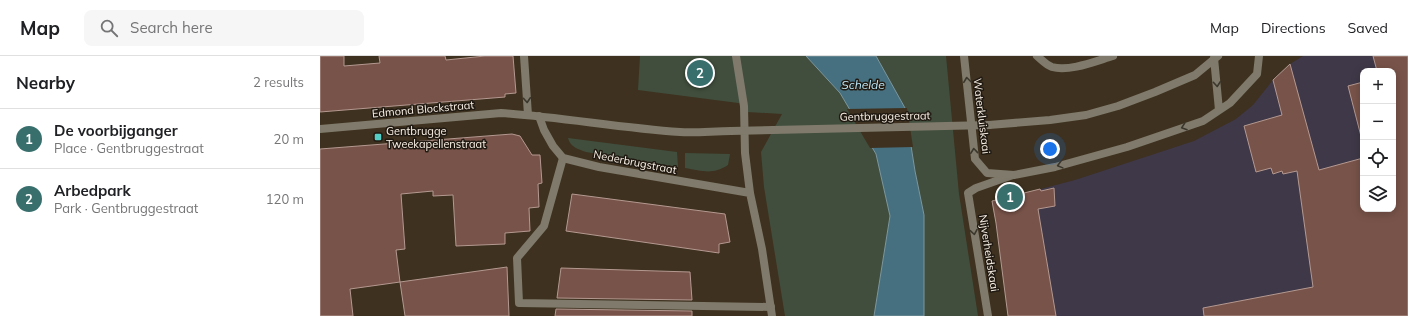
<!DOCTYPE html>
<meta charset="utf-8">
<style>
:root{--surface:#fff;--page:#f6f6f6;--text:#202124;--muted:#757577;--line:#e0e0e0;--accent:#386f6d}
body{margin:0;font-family:Mulish,sans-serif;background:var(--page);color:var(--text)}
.controls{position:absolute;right:12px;top:12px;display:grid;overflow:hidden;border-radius:8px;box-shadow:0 2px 10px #0003}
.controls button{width:36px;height:36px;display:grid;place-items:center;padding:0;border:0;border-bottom:1px solid var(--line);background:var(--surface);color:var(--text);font:20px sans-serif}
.you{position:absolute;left:730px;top:93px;width:14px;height:14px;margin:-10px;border:3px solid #fff;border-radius:50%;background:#1a73e8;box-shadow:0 0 0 6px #1a73e833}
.badge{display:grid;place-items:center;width:26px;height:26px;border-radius:50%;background:var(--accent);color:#fff;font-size:13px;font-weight:700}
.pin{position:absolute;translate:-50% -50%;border:2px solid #fff;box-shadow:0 1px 4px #0006}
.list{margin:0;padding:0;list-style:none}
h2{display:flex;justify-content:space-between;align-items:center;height:52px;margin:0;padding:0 16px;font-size:17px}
h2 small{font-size:13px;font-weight:400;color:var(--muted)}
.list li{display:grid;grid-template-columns:26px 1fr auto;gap:12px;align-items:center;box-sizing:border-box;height:60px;padding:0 16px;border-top:1px solid var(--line)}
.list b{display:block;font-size:15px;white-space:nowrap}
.list p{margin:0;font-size:13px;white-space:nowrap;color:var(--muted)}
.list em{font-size:13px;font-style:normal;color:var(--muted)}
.icon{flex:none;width:22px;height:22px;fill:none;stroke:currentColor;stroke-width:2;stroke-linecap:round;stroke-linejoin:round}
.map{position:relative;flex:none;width:1088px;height:260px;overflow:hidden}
header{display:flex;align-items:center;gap:24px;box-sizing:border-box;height:56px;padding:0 20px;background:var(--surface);border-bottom:1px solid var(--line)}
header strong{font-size:19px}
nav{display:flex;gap:22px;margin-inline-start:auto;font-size:14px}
.search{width:280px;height:36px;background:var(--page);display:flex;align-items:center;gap:10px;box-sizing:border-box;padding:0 14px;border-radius:8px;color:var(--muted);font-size:15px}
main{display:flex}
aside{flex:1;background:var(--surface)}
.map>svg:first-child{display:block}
.industrial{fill:#3f3848;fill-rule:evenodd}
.green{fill:#414e3d}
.water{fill:#46707f;stroke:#7c979e}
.pier{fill:#3e311f}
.building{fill:#785349;stroke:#b49991}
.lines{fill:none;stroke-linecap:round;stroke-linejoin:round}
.service{stroke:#7f7a6b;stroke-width:8}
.minor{stroke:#7f7a6b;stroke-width:8}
.tertiary{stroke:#7f7a6b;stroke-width:8}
.tertiary-bridge{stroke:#7f7a6b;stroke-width:8}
.oneway{stroke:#3c372d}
.poi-dot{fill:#55cec6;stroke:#201a12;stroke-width:1.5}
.labels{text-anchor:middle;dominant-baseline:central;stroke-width:3;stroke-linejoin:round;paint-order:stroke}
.street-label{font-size:11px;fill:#fbf2e7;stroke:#201a12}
.poi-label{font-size:11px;fill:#fbf2e7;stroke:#201a12;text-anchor:start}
.water-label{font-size:12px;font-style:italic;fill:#bde8f8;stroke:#201a12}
</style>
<header>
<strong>Map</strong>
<div class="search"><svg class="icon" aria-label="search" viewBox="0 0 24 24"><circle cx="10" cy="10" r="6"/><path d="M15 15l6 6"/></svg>Search here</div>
<nav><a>Map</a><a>Directions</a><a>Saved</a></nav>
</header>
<main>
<aside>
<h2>Nearby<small>2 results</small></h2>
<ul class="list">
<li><span class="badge">1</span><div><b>De voorbijganger</b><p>Place · Gentbruggestraat</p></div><em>20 m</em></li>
<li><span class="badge">2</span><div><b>Arbedpark</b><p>Park · Gentbruggestraat</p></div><em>120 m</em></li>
</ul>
</aside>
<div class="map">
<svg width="1088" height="260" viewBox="0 0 1088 260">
<rect width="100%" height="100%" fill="#3e311f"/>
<!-- industrial -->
<path class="industrial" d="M 983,0 L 1088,0 L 1088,260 L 688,260 L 678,180 L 690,141 L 755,124 L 874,85 L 916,63 L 933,49 L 953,24 L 970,8 ZM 1043,15 L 1073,15 L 1073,153 L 1043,153 Z"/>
<!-- green -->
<path class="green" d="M 320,0 L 486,0 L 520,37 L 556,98 L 570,160 L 554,260 L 465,260 L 444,131 L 441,96 L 462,58 L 427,56 L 426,48 L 318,34 Z
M 556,0 L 626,0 L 639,138 L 658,260 L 604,260 L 604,159 L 595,115 L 585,52 Z
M 248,82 L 357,96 L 358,111 L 266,96 C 258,93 250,91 248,82 Z
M 365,97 L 410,98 L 408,109 C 392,119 383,115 365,112 Z"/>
<!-- water -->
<path class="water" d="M 486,0 L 556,0 L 585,52 L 595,115 L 604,159 L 604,260 L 554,260 L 570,160 L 556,98 L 520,37 Z"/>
<!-- pier -->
<path class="pier" d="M 587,52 L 593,91 L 550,92 L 527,53 Z"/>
<!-- building -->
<path class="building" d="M 0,0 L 24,0 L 24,10 L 60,7 L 59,0 L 125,0 L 126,4 L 165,0 L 193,0 L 196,37 L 185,38 L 185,41 L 0,56 Z
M 1053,0 L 1088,0 L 1088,260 L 884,260 L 883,252 L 993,231 L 977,115 L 963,118 L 962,115 L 953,118 L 951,112 L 936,116 L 924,70 L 962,59 L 953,24 L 970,8 L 999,114 L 1043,102 L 1043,153 L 1073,153 L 1073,15 L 1057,15 Z
M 1043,26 L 1043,88 L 1028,30 Z
M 192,78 L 200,80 L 212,99 L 220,99 L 222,127 L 218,128 L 219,151 L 209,152 L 210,175 L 185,177 L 185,188 L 136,190 L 133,139 L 113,140 L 113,135 L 81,138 L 85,193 L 76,194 L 80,226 L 30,233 L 33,260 L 0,260 L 0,93 Z
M 734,132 L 735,150 L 718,153 L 736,260 L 688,260 L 676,167 L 672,145 L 720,133 L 721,135 Z
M 252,138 L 405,158 L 410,186 L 399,188 L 399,197 L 246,175 Z
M 187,211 L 189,260 L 85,260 L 80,226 Z
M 241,212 L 370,216 L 372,244 L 237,242 Z
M 236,253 L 372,255 L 372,260 L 235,260 Z"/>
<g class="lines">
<!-- service -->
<path class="service" d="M 243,102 L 224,170 L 197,202 L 199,247 L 451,251"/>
<!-- minor -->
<path class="minor" d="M 204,0 L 208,59
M 416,0 L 424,50 L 425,97 L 430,137 L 442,193 L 452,260
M 219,60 L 224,74 L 233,90 L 243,102 L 279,111 L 430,137
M 668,260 L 648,137 L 656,132 L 693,119"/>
<!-- tertiary -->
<path class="tertiary" d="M 644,0 L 655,103 L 667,117 L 694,119 L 735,111 L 807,91 L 883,65 L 910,47 L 937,18 L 939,0
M 717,0 C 722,4 726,9 732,11 C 749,16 776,5 793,0
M 894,2 L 899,54
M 669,69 L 730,64 L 766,59 L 798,50 L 835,36 L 875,19 L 898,0
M 0,73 L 181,57 C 241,61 300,72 360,76 C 377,77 394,75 411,75"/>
<!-- tertiary-bridge -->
<path class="tertiary-bridge" d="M 411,75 L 669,69"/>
</g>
<!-- one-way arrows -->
<defs><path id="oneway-chevron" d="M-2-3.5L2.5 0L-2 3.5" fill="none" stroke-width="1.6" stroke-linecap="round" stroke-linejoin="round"/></defs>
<g class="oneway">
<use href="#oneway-chevron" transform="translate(647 24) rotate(-97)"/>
<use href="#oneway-chevron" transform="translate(897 28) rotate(85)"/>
<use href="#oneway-chevron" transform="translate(207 44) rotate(86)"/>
<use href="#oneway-chevron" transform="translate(864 71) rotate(161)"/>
<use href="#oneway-chevron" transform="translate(654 95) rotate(-96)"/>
<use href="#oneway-chevron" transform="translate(740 109) rotate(165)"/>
<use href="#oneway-chevron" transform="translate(654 176) rotate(81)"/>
</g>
<!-- markers -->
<rect class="poi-dot" x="54" y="77" width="8" height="8" rx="2"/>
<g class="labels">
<!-- street labels -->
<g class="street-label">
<text transform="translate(103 53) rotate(-5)">Edmond Blockstraat</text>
<text transform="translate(565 60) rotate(-1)">Gentbruggestraat</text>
<text transform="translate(662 60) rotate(83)">Waterkluiskaai</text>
<text transform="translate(315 106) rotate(11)">Nederbrugstraat</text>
<text transform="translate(669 197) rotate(81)">Nijverheidskaai</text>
</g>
<!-- poi labels -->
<g class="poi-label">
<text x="66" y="75">Gentbrugge<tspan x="66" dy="13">Tweekapellenstraat</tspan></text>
</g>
<!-- water labels -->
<g class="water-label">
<text x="543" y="28">Schelde</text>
</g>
</g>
</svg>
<div class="controls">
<button>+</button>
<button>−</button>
<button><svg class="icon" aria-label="locate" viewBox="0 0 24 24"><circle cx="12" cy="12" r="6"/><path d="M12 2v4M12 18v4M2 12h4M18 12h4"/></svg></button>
<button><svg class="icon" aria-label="layers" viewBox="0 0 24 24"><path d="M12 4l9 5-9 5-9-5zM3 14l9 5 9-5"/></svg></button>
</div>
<div class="you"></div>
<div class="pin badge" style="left:690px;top:141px">1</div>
<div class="pin badge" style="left:380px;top:17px">2</div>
</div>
</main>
